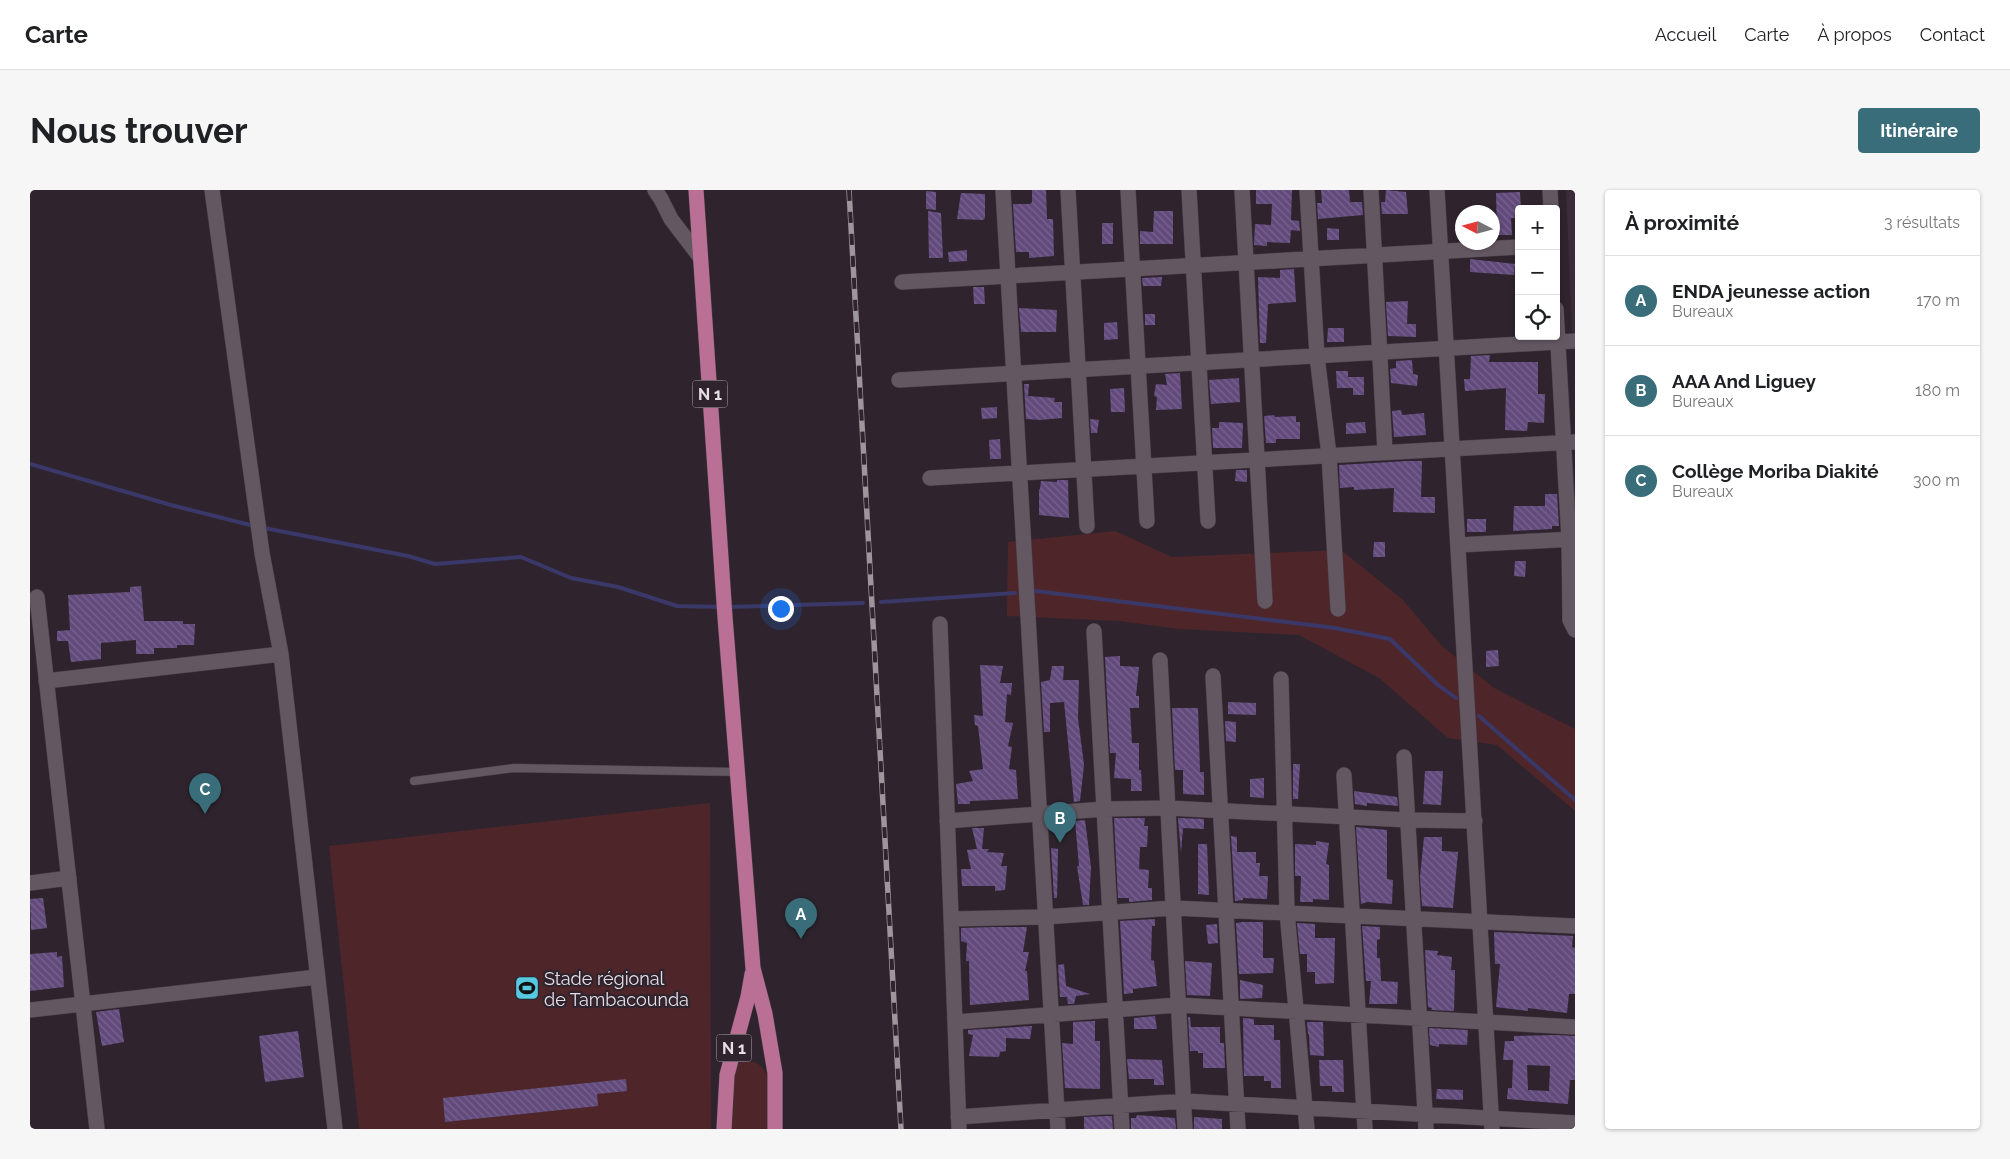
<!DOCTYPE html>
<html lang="fr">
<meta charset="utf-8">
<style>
:root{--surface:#fff;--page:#f6f6f6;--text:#202124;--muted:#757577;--line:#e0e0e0;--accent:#386d79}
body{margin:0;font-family:Raleway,sans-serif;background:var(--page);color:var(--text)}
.controls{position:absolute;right:15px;top:15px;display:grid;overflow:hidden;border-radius:5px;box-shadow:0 1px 4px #0004}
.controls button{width:45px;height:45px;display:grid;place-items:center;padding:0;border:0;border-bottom:1px solid var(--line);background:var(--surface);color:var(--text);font:25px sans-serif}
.compass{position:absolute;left:1425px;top:15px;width:45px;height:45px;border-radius:50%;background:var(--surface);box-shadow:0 1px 4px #0004;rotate:276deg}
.you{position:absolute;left:750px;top:418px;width:18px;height:18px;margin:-12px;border:4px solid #fff;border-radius:50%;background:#1a73e8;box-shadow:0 0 0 8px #1a73e833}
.badge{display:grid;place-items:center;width:32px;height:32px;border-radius:50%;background:var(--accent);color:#fff;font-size:16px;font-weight:700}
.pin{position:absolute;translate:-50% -41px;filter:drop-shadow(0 1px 2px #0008)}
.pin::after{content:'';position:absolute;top:26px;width:18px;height:15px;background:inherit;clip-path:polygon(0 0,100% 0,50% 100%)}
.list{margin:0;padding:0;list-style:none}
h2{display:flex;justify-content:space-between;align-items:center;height:65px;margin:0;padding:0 20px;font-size:21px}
h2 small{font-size:16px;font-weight:400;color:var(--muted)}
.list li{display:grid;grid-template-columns:32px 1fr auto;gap:15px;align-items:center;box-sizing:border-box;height:90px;padding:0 20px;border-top:1px solid var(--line)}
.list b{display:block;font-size:19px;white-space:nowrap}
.list p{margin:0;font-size:16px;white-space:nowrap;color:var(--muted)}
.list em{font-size:16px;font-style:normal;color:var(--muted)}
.icon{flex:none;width:28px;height:28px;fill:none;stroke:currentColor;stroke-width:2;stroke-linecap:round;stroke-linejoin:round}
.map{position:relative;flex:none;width:1545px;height:939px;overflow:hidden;border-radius:5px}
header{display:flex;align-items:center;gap:30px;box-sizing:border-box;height:70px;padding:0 25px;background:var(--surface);border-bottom:1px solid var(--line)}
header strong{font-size:24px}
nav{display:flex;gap:28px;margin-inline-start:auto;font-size:18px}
.intro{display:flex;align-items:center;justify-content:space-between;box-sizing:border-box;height:120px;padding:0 30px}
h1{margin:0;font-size:35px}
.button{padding:12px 22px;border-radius:5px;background:var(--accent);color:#fff;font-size:18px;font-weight:700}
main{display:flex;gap:30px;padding:0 30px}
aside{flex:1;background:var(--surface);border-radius:5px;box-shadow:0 1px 4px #0004}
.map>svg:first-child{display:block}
.built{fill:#3b2c3a}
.grass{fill:#4e262a}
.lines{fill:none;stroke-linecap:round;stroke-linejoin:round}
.stream{stroke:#393869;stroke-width:4}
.building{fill:url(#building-back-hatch);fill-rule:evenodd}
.service-casing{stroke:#493f48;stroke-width:9}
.minor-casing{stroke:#493f48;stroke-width:16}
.tertiary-casing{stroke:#493f48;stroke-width:16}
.trunk-casing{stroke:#493f48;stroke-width:16}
.service{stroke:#635762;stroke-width:8}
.minor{stroke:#635762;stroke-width:15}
.tertiary{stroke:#635762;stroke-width:15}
.trunk{stroke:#ba7094;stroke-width:15}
.rail-casing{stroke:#9e959d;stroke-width:5.5}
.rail{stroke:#2f242e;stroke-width:4;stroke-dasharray:11;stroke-linecap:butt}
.labels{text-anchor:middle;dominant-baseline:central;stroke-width:4.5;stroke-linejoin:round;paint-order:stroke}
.shield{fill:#2f242e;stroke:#afa7ae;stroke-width:1}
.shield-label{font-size:16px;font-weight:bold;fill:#e6dfe5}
.poi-label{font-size:18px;fill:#e6dfe5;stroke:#2f242e;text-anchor:start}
</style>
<header>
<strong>Carte</strong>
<nav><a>Accueil</a><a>Carte</a><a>À propos</a><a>Contact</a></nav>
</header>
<div class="intro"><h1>Nous trouver</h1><a class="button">Itinéraire</a></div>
<main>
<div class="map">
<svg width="1545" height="939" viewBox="0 0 1545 939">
<defs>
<pattern id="building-back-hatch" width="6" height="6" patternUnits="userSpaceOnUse" patternTransform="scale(1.25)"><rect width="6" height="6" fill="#624b7c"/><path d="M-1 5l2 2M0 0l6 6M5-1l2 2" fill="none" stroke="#78648e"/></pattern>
</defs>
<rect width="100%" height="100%" fill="#2f242e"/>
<!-- built -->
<path class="built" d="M 1536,0 L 1545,0 L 1545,142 L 1542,142 Z"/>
<!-- grass -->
<path class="grass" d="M 1085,341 L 1142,367 L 1311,360 L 1372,409 L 1412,456 L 1464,498 L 1545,539 L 1545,621 L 1467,555 L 1418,548 L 1349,488 L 1269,445 L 1149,439 L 1089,431 L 977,426 L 978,352 Z
M 680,613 L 681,939 L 329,939 L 299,656 Z
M 713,871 C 749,869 739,915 738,939 L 700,939 L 702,883 L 708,874 Z"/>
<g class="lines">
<!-- stream -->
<path class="stream" d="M 0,274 L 141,315 L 224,336
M 234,338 L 378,366 L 405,374 L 491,367 L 541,388 L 588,397 L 647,416 L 692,417
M 1006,401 L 1305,438 L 1360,449 L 1408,495 L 1426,508
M 851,412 L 985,403
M 699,417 L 833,413
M 1449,526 L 1545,610"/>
</g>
<!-- building -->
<path class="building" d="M 1002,0 L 1016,0 L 1017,29 L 1023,29 L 1024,66 L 999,68 L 999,62 L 986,62 L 983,14 L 1000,14 L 1002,12 Z
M 1226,0 L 1262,0 L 1261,30 L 1269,31 L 1270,41 L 1261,40 L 1260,53 L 1237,52 L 1237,56 L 1224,55 L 1225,34 L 1241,35 L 1242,14 L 1226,14 Z
M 1291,0 L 1319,0 L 1320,12 L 1332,12 L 1333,25 L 1288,29 L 1287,13 L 1292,13 Z
M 1356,0 L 1376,2 L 1378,24 L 1352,24 L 1351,12 L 1355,12 Z
M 896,1 L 906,2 L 906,20 L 896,19 Z
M 1490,2 L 1491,19 L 1489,19 L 1489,28 L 1481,28 L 1482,45 L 1467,45 L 1466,3 Z
M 931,3 L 955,4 L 955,28 L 953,30 L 927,29 Z
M 898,21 L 911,23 L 913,68 L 899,68 Z
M 1124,21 L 1143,21 L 1143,54 L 1110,54 L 1110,41 L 1123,42 Z
M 1072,33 L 1083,33 L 1083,54 L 1072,54 Z
M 1297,38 L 1309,39 L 1309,50 L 1297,50 Z
M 937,60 L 937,71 L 919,72 L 918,62 Z
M 1440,69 L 1485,74 L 1484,85 L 1440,82 Z
M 1264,79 L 1266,112 L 1238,114 L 1236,153 L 1230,153 L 1228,87 L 1250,88 L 1250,80 Z
M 1132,87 L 1131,96 L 1113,96 L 1112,88 Z
M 943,97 L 954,97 L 955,114 L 944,114 Z
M 1378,111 L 1377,134 L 1386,134 L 1386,147 L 1358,146 L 1356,112 Z
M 989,118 L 1027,120 L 1026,142 L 991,142 Z
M 1115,124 L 1125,124 L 1125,135 L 1115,135 Z
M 1087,132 L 1088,149 L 1074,150 L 1074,133 Z
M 1298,138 L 1314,138 L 1314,152 L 1297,152 Z
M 1460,165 L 1459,172 L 1508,172 L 1508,204 L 1515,204 L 1514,233 L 1498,232 L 1497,241 L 1475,240 L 1476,198 L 1435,201 L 1434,189 L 1440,189 L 1441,166 Z
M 1382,170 L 1383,184 L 1388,185 L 1387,196 L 1361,193 L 1360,179 L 1366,178 L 1366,171 Z
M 1306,181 L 1318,181 L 1318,187 L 1334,187 L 1334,205 L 1323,205 L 1323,198 L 1307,198 Z
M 1150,183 L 1152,219 L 1126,220 L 1127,207 L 1124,206 L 1126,194 L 1137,195 L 1135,184 Z
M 1209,188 L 1210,212 L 1181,214 L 1179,190 Z
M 994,194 L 999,194 L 998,206 L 1025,208 L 1024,212 L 1032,212 L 1032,228 L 1010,230 L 996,229 Z
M 1094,198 L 1095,222 L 1081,222 L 1080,199 Z
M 967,217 L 967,228 L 952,229 L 951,218 Z
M 1371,220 L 1372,225 L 1394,223 L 1396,245 L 1364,247 L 1362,221 Z
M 1244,225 L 1245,227 L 1266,226 L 1266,232 L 1270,232 L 1270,249 L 1246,249 L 1246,253 L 1236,253 L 1234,226 Z
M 1060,229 L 1069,230 L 1067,243 L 1061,243 Z
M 1189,232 L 1213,233 L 1212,258 L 1183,258 L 1182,238 L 1189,238 Z
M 1335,232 L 1336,243 L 1316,244 L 1316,233 Z
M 970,249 L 971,269 L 960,269 L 959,250 Z
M 1377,271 L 1392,271 L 1391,307 L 1405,307 L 1405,323 L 1363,322 L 1364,298 L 1324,300 L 1324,297 L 1310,298 L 1309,275 Z
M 1206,280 L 1217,280 L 1217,292 L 1205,291 Z
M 1027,290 L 1038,290 L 1039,328 L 1009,325 L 1009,299 L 1010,299 L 1011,291 L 1027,292 Z
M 1515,304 L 1527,304 L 1529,336 L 1522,336 L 1522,339 L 1483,341 L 1484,316 L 1515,316 Z
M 1437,329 L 1456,329 L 1456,342 L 1437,342 Z
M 1344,352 L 1355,352 L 1355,367 L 1343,367 Z
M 1485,371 L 1496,371 L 1495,387 L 1484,386 Z
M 111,396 L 114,431 L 153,431 L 153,434 L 165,434 L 164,455 L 147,455 L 147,458 L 124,458 L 124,464 L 106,464 L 106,450 L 71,453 L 71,469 L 41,472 L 38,451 L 27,451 L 27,441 L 40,440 L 38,405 L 100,402 L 100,397 Z
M 1468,460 L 1469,476 L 1456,477 L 1456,461 Z
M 1090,466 L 1090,476 L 1109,477 L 1106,506 L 1109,506 L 1109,518 L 1100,518 L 1102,553 L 1109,553 L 1109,580 L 1111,580 L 1112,601 L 1101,601 L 1101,589 L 1084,588 L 1086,563 L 1080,563 L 1075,467 Z
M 950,475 L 973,476 L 970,493 L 982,493 L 981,505 L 977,504 L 975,532 L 983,533 L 978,556 L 982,557 L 979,579 L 986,580 L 988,609 L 940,611 L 940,614 L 928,614 L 926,594 L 943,591 L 939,581 L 953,579 L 948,536 L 945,535 L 944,525 L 953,526 Z
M 1022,476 L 1034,476 L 1033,490 L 1049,490 L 1048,528 L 1054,575 L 1050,611 L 1044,612 L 1034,512 L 1020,513 L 1020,542 L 1014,542 L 1011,492 L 1020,490 Z
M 1198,512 L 1226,513 L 1226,525 L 1198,524 Z
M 1142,518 L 1168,518 L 1170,582 L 1174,582 L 1174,605 L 1153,604 L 1153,580 L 1145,580 Z
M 1195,531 L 1206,532 L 1206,552 L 1196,551 Z
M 1263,574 L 1270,574 L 1268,609 L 1263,609 Z
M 1395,581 L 1413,581 L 1411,615 L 1393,614 Z
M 1234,588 L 1234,608 L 1220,607 L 1220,589 Z
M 1324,601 L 1367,607 L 1368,616 L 1337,613 L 1337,616 L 1325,614 Z
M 1084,628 L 1115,628 L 1114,636 L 1118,636 L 1117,657 L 1110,657 L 1109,679 L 1119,680 L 1118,698 L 1122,698 L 1122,710 L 1099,712 L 1099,708 L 1088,708 Z
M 1148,628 L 1174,629 L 1174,639 L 1153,638 L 1151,663 Z
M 1055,630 L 1061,677 L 1059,715 L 1053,715 L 1047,676 L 1049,676 L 1045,631 Z
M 1326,637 L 1357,640 L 1357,689 L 1363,690 L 1362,714 L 1337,712 L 1331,714 Z
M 942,638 L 954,638 L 952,659 L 959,659 L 957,662 L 974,663 L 971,676 L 977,676 L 975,700 L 965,701 L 965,696 L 932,696 L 931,679 L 941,679 L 937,660 L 947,659 Z
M 1201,646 L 1207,647 L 1207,662 L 1226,662 L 1226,673 L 1230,673 L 1229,686 L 1238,686 L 1237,709 L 1213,708 L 1213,710 L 1205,711 Z
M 1394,647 L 1412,647 L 1412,661 L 1428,662 L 1423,718 L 1392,716 L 1390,687 Z
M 1286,651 L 1299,653 L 1296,674 L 1299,675 L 1299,710 L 1283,709 L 1283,712 L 1270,712 L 1271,686 L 1265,686 L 1265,654 L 1286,655 Z
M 1168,654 L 1177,654 L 1179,705 L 1168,704 Z
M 1021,658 L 1028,659 L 1027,708 L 1024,708 Z
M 13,708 L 17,738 L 1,740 L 0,709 Z
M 1125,729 L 1125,736 L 1122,736 L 1121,770 L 1124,771 L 1127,796 L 1103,799 L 1103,803 L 1094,804 L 1090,731 Z
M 1213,732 L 1233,732 L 1233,768 L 1244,768 L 1243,783 L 1209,784 L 1206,733 Z
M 1267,733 L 1285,734 L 1285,748 L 1305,748 L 1304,793 L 1285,794 L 1285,782 L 1277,782 L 1277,764 L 1270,764 Z
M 1187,734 L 1188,753 L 1178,754 L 1176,735 Z
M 1332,736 L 1350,737 L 1350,749 L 1347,750 L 1347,768 L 1350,768 L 1351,791 L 1368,792 L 1367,814 L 1339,814 L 1341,791 L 1336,791 Z
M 964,737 L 997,737 L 993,762 L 999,762 L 995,781 L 997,781 L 999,810 L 940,815 L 939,771 L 936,771 L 937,753 L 931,751 L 931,738 Z
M 1464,742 L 1543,746 L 1542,757 L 1545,758 L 1545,804 L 1539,804 L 1537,823 L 1498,818 L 1498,821 L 1466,817 L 1470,774 L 1465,774 Z
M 1395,760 L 1408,761 L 1407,765 L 1422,767 L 1421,780 L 1425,780 L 1424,821 L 1401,820 L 1402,818 L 1398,817 Z
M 27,762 L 27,767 L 32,766 L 34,797 L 0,801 L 0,764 Z
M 1155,771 L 1182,773 L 1180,806 L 1157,805 Z
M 1034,774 L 1036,796 L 1060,804 L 1046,806 L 1044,814 L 1038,814 L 1037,807 L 1030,807 L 1028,775 Z
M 1210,790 L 1233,795 L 1232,808 L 1210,809 Z
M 89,819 L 94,852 L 72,856 L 66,822 Z
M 1125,826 L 1127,839 L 1104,839 L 1104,828 Z
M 1158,827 L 1160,827 L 1161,837 L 1190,837 L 1190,853 L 1194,853 L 1195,878 L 1173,878 L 1173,863 L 1168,863 L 1168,861 L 1160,861 Z
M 1213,828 L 1224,829 L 1224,835 L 1244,835 L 1244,850 L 1250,850 L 1251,898 L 1241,898 L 1241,891 L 1234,891 L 1234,886 L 1214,886 Z
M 1065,831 L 1065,851 L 1070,851 L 1070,899 L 1035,898 L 1032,853 L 1043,854 L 1043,832 Z
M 1277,832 L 1293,832 L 1294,866 L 1280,865 L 1279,844 L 1278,844 Z
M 1002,836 L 1000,849 L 976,848 L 976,861 L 970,862 L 969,867 L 939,866 L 943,845 L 938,844 L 938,840 Z
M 1399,838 L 1438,840 L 1437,855 L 1409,854 L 1409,857 L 1400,855 Z
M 268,841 L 274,887 L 235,892 L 229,846 Z
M 1526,845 L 1545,846 L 1545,890 L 1540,890 L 1538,914 L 1477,909 L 1478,898 L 1482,898 L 1483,870 L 1473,870 L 1475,851 L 1484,851 L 1484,846 ZM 1497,875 L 1520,876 L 1519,901 L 1498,900 Z
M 1097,869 L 1132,870 L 1134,895 L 1124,895 L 1124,889 L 1099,889 Z
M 1289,870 L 1313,870 L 1314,902 L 1302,902 L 1302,896 L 1290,896 Z
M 596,889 L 597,901 L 567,904 L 568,916 L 415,932 L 413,908 Z
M 1407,899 L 1433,900 L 1433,910 L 1406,909 Z
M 1107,925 L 1145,928 L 1146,939 L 1101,939 L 1101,928 L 1106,928 Z
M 1076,926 L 1082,926 L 1083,939 L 1054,939 L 1054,927 Z
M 1164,927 L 1192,929 L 1192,939 L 1164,939 Z"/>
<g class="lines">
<defs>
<path id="service" d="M 384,591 L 484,578 L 708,582"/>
<path id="minor" d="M 182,0 L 232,363 L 251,464 L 305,939
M 625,0 L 631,9 L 641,29 L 670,67
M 973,0 L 1028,939
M 1038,0 L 1057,336
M 1098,0 L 1117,331
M 1159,0 L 1178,331
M 1212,0 L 1235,411
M 1277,0 L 1287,166 L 1299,265 L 1308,419
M 1341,0 L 1355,262
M 1520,0 L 1521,19
M 872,92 L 1489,57
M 1526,119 L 1539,349 L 1540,430 L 1545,440
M 869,190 L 1545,151
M 900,288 L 1545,252
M 1428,355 L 1545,349
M 7,407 L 67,939
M 910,434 L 929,939
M 1064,441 L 1092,939
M 1130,470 L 1155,939
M 1183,486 L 1208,939
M 1251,489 L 1257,722 L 1277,939
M 16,491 L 251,464
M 1374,567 L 1396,939
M 1314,585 L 1335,939
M 917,631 L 1074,619 L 1138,618 L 1378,630 L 1445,631
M 0,693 L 39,688
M 921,729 L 1015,727 L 1143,718 L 1545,736
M 0,820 L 287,787
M 925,832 L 1148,815 L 1545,837
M 928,927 L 1154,911 L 1545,933"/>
<path id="tertiary" d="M 1407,0 L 1462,939"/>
<path id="trunk" d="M 666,0 L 695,427 L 723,778 L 735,824 L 745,883 L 745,939
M 694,939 L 697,885 L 718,807 L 722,784"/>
</defs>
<!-- service casing -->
<use href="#service" class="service-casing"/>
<!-- minor casing -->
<use href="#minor" class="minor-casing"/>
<!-- tertiary casing -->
<use href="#tertiary" class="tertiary-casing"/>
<!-- trunk casing -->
<use href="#trunk" class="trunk-casing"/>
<!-- service -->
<use href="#service" class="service"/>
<!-- minor -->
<use href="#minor" class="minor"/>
<!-- tertiary -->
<use href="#tertiary" class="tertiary"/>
<!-- trunk -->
<use href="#trunk" class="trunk"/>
<defs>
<path id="rail" d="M 819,0 L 871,939"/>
</defs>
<!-- rail casing -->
<use href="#rail" class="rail-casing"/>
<!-- rail -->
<use href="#rail" class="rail"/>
</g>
<!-- icons -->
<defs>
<symbol id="stadium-square" viewBox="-11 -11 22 22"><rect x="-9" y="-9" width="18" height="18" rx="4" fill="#56c9e0" stroke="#2f242e"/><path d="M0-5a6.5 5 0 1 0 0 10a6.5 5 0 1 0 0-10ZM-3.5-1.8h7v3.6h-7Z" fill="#111"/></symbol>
</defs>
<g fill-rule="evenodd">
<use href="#stadium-square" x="483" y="784" width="28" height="28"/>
</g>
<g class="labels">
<!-- shield labels -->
<g class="shield">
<rect x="662.5" y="190.5" width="35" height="27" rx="4"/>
<rect x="686.5" y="844.5" width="35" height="27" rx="4"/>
</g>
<g class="shield-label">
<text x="680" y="204">N 1</text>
<text x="704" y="858">N 1</text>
</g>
<!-- poi labels -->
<g class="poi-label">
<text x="514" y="788">Stade régional<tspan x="514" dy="21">de Tambacounda</tspan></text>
</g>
</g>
</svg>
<div class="controls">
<button>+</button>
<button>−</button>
<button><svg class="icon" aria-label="locate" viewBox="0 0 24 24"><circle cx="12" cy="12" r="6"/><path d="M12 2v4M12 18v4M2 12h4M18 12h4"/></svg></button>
</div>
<svg class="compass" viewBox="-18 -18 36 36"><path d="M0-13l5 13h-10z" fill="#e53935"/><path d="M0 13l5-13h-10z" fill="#757577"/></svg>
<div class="you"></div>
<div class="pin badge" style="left:771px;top:749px">A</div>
<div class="pin badge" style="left:1030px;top:653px">B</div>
<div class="pin badge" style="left:175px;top:624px">C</div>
</div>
<aside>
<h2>À proximité<small>3 résultats</small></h2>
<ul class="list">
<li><span class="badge">A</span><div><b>ENDA jeunesse action</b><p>Bureaux</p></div><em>170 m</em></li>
<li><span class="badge">B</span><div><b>AAA And Liguey</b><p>Bureaux</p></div><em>180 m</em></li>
<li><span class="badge">C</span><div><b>Collège Moriba Diakité</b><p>Bureaux</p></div><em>300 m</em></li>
</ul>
</aside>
</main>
